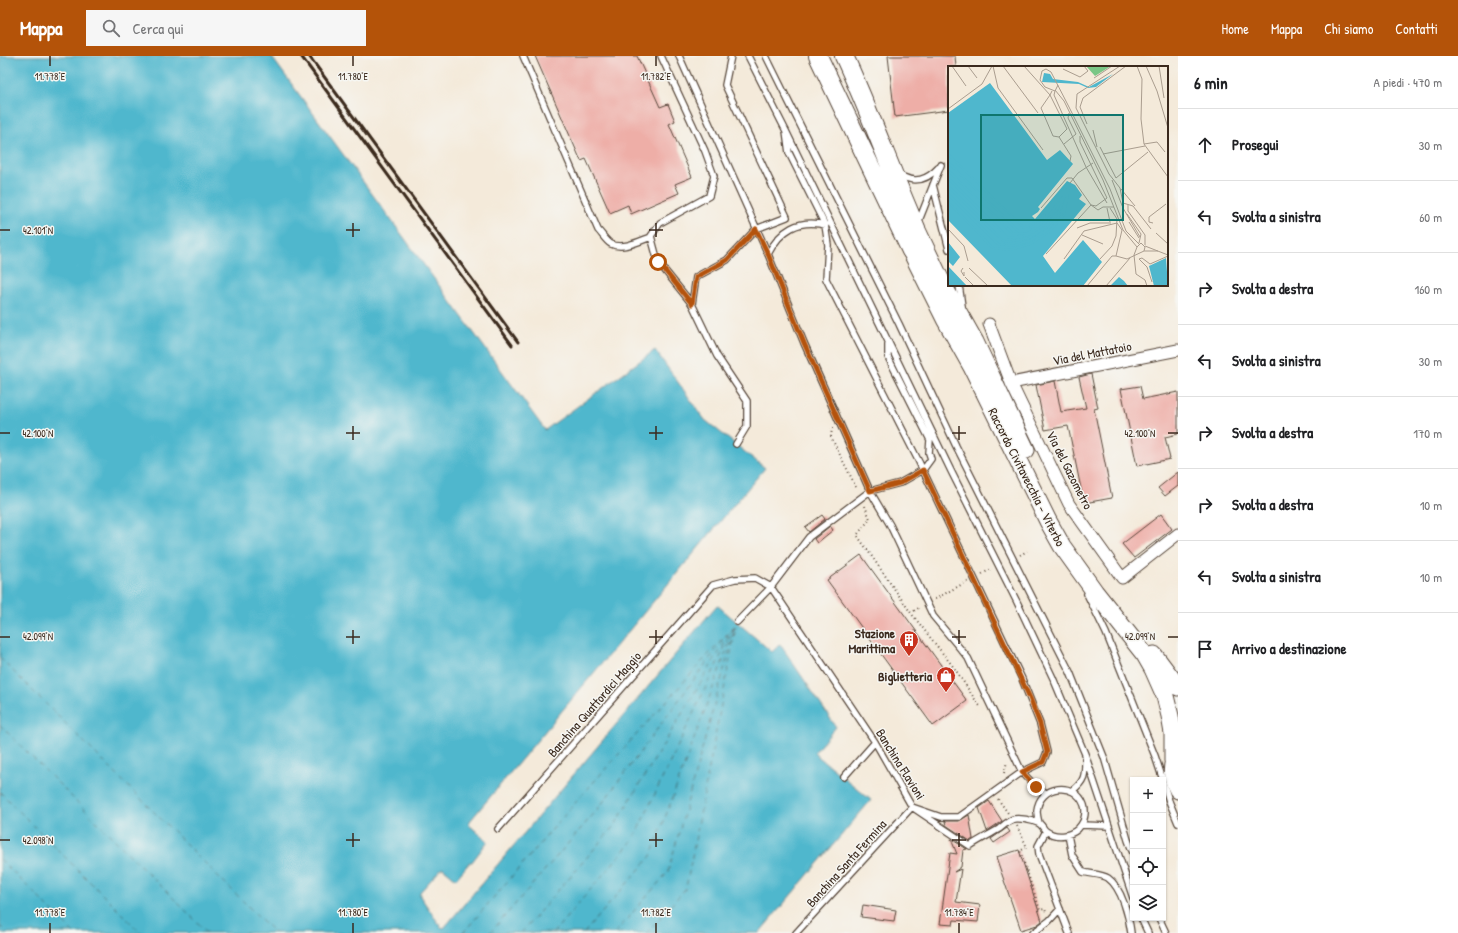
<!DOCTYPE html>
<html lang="it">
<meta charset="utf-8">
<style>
:root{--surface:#fff;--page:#f6f6f6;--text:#202124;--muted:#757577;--line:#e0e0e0;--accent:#b45309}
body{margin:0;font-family:"Patrick Hand",sans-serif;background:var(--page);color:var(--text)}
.controls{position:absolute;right:12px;bottom:12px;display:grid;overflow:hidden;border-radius:0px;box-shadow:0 1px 3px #0004}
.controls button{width:36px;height:36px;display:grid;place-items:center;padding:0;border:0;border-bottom:1px solid var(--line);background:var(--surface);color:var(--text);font:20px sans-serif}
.stop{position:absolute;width:12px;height:12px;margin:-9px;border:3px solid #b45309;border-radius:50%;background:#fff}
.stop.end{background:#b45309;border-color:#fff;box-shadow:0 1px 4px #0008}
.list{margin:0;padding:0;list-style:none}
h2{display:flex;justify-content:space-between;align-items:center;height:52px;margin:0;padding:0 16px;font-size:17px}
h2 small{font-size:13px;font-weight:400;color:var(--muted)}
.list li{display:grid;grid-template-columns:26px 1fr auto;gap:12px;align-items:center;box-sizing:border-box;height:72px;padding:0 16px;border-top:1px solid var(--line)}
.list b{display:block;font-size:15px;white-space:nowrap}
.list em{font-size:13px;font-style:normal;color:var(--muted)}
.icon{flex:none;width:22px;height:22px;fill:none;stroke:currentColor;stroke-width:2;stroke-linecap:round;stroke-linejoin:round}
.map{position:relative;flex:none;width:1178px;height:877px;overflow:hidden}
header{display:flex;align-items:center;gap:24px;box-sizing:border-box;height:56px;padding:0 20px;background:var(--accent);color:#fff}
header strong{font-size:19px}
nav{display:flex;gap:22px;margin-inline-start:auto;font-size:14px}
.search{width:280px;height:36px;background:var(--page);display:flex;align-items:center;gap:10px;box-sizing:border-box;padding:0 14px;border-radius:0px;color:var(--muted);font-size:15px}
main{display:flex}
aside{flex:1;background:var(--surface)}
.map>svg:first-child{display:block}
.water{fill:#4fb7cd;stroke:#457076}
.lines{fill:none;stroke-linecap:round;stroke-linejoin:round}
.ferry{stroke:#425b5b;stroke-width:1;stroke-dasharray:5 4;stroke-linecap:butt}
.building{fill:#eeaea7}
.service-casing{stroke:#57473a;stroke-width:8}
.minor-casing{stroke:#57473a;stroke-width:13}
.primary-casing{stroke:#57473a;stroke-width:19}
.trunk-casing{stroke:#57473a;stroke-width:20}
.path{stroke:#57473a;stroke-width:2;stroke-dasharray:1 3;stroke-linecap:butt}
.service{stroke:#fff;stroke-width:5.5}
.minor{stroke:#fff;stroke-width:11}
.primary{stroke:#fff;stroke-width:17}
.trunk{stroke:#fff;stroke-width:18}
.rail{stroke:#3b2a1e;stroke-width:3}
.route{stroke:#b45309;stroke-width:5}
.ticks{fill:none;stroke:#3b2a1e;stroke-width:1.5}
.labels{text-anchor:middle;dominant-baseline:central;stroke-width:3;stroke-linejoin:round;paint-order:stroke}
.street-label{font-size:13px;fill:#3b2a1e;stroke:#f6f6f2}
.poi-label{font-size:13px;font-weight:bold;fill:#3b2a1e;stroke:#f6f6f2;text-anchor:end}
.inset-river{fill:none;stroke:#4fb7cd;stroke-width:2}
.inset-road{fill:none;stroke:#aa9d8f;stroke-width:1}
.view{fill:#0f766e;fill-opacity:0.15;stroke:#0f766e;stroke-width:2}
.inset-edge{fill:none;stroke:#3b2a1e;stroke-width:2}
.ticks-label{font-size:10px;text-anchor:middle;fill:#3b2a1e;stroke:#f6f6f2;stroke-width:3;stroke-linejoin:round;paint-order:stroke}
</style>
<header>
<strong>Mappa</strong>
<div class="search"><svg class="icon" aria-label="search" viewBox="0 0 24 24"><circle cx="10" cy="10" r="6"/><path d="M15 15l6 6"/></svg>Cerca qui</div>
<nav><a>Home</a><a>Mappa</a><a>Chi siamo</a><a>Contatti</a></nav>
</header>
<main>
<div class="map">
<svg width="1178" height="877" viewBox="0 0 1178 877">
<rect width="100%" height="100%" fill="#f6f6f2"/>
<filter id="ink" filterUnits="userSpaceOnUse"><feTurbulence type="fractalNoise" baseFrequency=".025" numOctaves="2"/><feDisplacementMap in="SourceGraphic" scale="8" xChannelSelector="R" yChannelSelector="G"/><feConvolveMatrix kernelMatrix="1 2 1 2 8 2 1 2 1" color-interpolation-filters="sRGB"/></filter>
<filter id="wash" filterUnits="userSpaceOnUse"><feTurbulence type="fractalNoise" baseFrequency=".012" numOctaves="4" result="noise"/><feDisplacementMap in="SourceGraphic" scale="16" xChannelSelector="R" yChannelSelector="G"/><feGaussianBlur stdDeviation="0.9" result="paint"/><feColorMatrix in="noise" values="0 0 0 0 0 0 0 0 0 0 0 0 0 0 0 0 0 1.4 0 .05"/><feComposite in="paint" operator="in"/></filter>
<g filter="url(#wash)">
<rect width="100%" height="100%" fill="#f4eada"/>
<!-- water -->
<path class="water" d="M 0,0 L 271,0 L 545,374 L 655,294 L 705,364 L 765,412 L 470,765 L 469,769 L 488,785 L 472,806 L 470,806 L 456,823 L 443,812 L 441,813 L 420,836 L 420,840 L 441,871 L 444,872 L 717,549 L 772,596 L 780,588 L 836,671 L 814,697 L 871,744 L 759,877 L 0,877 Z"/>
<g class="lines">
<!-- ferry -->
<path class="ferry" d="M 0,602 L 275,877
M 0,669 L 208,877
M 0,736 L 141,877
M 0,803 L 74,877
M 0,870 L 7,877
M 463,877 L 582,739 L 736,568
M 490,877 L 598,753 L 733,571
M 521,877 L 615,769 L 736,568
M 553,877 L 633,784 L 734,572
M 584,877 L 651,800 L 736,569
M 615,877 L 668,816 L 735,574
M 647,877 L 686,832 L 736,571"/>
</g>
<g id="blocks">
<!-- building -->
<path class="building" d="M 535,0 L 637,0 L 660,51 L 668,48 L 675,65 L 669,68 L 692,121 L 675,128 L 679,137 L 631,158 L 628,149 L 610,157 L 586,103 L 581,105 Z
M 888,0 L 955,0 L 956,11 L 949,11 L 949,54 L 895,61 Z
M 1091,318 L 1098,352 L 1094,353 L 1112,442 L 1084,447 L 1068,370 L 1045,374 L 1036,329 L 1055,325 L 1061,356 L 1086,352 L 1079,321 Z
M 1140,330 L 1143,343 L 1178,336 L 1178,378 L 1165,381 L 1170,403 L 1137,410 L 1121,333 Z
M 1178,416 L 1178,430 L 1165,440 L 1158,432 Z
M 1161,458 L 1172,473 L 1134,502 L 1122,488 Z
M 822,459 L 825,463 L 809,476 L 805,471 Z
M 830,470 L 833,474 L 817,487 L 814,483 Z
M 861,499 L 967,645 L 933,670 L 827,524 Z
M 989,745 L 1002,765 L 987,775 L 979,752 Z
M 969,759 L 973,783 L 970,785 L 946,769 L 945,765 L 959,765 Z
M 1007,772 L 1010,776 L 994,787 L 991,783 Z
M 951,783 L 967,793 L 963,794 L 961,811 L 954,816 L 961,813 L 956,846 L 980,849 L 978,866 L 954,864 L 953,869 L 940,868 L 950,797 L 957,798 Z
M 1019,794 L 1042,865 L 1037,869 L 1021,874 L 996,801 Z
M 863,849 L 896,854 L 894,865 L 861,861 Z"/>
</g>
</g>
<g filter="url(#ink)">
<use href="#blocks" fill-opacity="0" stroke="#57473a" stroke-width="1"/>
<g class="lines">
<defs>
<path id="service" d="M 523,0 L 598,174 C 602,178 606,185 611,188 C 623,194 640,185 651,181
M 661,0 L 705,95 L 714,120 L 709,140 L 660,167 L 651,180 L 658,206 L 692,248 L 717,300 L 747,345 L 747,370 L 736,388
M 679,0 L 768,198 L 804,287 L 870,435 L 890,469 L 933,560 L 968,602 L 1022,716 L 1036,731 L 1046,737
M 748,0 L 786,75 L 952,417 L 1017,546 L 1053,622 L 1085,698 L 1133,842
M 766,0 L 899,268 L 956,390 L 1070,616 L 1104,701 L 1128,784 L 1133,797
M 786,75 L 789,97 L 825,169 L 828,189 L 826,223 L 919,406 L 1022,623 L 1040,668 L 1047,696 L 1043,706 L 1022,716 L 959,761 L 941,761 L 912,751 L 796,877
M 900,119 C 915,128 927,124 938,112
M 933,129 L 949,193
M 918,167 L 941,109
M 768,198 C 781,173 798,163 826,169
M 959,229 L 962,250
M 692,248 L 696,221 L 727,204 L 756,173 L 787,161 L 725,29 L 731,0
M 1087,538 L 1106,577 L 1155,700 L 1163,724
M 737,566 L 771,531 L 809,481 L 870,435 L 900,427 L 923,414 L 931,403 L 929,397 L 930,384 L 888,301 L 888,288
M 844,721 L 875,686
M 1163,726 L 1169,745 L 1178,767
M 1072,735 C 1086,724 1085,718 1085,702
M 1082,769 L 1109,770
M 498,773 L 713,529 L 735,523 L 755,522 L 771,531 L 875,686 L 912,751 L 970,790 C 979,784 989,779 999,773 C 1003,770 1009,764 1014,763 C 1020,762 1032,764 1038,767 C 1042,768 1043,773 1046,775 C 1057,783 1074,780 1081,769 C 1085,764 1086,755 1084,749 C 1075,724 1039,729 1037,755 C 1037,759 1038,763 1039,767
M 1046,775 L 1038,790 L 1039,798 L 1069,877
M 1068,779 L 1072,799 L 1083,816 C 1090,818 1102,818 1108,822 C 1122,832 1129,861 1131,877
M 1141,862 L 1148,877
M 1159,862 L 1166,877
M 1033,877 L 1049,865 L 1060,853"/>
<path id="minor" d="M 989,268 L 1011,327 L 1069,448 L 1122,522 L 1178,478
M 1011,327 L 1178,294"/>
<path id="primary" d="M 916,172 L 943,229 L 975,286 L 1026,394
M 911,195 L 945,263 L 972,311 L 1048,465 L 1062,490 L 1095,536 L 1145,599 L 1153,613 L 1165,640 L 1170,660 L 1173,677 L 1173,705
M 1154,599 L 1178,631
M 1178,696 C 1170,710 1171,720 1178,734"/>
<path id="trunk" d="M 818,0 L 911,195
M 844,0 C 870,56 891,115 916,172"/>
</defs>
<!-- service casing -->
<use href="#service" class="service-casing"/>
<!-- minor casing -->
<use href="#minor" class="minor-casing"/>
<!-- primary casing -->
<use href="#primary" class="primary-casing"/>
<!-- trunk casing -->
<use href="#trunk" class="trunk-casing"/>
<!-- path -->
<path class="path" d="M 832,372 L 831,381 L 857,433
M 865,450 L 870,463 L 857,479 L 911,557 L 955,613 L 978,648 L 981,651
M 1020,499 L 1027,495
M 982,518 L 991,513
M 935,543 L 968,525
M 914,555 L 920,551
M 1004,717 L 1007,706
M 998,743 L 1008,757
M 1017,770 L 1027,791 L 1020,795 L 1040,854 L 1045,853 L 1046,856"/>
<!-- service -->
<use href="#service" class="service"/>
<!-- minor -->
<use href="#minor" class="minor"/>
<!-- primary -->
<use href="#primary" class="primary"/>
<!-- trunk -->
<use href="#trunk" class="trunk"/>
<!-- rail -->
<path class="rail" d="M 301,0 L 512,289
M 309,0 L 518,286"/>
</g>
</g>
<g class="lines" filter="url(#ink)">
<!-- route -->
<path class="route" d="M 658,206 L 692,248 L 696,221 L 727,204 L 756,173 L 768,198 L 804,287 L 870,435 L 900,427 L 923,414 L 1030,642 L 1040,668 L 1047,696 L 1043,706 L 1022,716 L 1036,731"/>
</g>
<!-- ticks -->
<path class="ticks" d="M 50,0 L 50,10M 353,0 L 353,10M 656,0 L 656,10M 353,167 L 353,181M 656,167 L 656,181M 0,174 L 10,174M 346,174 L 360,174M 649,174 L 663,174M 353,370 L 353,384M 656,370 L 656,384M 959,370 L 959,384M 0,377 L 10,377M 346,377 L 360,377M 649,377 L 663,377M 952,377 L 966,377M 1168,377 L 1178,377M 353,574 L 353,588M 656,574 L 656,588M 959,574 L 959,588M 0,581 L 10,581M 346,581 L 360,581M 649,581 L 663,581M 952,581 L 966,581M 1168,581 L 1178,581M 353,777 L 353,791M 656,777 L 656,791M 959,777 L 959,791M 0,784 L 10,784M 346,784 L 360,784M 649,784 L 663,784M 952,784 L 966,784M 50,867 L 50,877M 353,867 L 353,877M 656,867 L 656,877M 959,867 L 959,877"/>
<!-- icons -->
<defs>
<symbol id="building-pin" viewBox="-11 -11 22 30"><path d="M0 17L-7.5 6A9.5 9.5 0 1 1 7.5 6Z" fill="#c8321e" stroke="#f6f6f2"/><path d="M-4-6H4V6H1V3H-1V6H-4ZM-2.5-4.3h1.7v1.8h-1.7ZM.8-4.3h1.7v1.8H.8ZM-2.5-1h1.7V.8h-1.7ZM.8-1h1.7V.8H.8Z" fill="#fff"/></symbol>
<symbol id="shop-pin" viewBox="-11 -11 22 30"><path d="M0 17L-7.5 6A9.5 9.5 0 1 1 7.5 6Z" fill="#c8321e" stroke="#f6f6f2"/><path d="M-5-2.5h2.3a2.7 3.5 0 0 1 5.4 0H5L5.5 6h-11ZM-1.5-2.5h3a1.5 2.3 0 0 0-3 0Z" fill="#fff"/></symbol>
</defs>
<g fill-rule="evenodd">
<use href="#building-pin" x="898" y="573" width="22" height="30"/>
<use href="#shop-pin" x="935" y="609" width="22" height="30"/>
</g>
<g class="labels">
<!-- street labels -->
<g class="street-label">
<text transform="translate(1092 297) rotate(-11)">Via del Mattatoio</text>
<text transform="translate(1070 414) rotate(63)">Via del Gazometro</text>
<text transform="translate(1027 421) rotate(63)">Raccordo Civitavecchia - Viterbo</text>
<text transform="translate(594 648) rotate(-49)">Banchina Quattordici Maggio</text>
<text transform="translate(901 708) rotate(58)">Banchina Flavioni</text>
<text transform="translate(846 807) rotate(-48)">Banchina Santa Fermina</text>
</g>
<!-- poi labels -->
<g class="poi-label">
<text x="895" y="577">Stazione<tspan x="895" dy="15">Marittima</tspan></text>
<text x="932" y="620">Biglietteria</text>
</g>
</g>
<!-- overview -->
<g transform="translate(948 10)">
<rect width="220" height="220" fill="#f4eada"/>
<path d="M 138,0 L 163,0 L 147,10 Z" fill="#7ac786"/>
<path d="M 96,7 L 102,8 L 105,13 L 130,16 L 141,21 L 165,8 L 148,21 L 140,22 L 131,18 L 94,16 ZM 42,17 L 99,94 L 112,84 L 125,98 L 90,141 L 92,143 L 90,146 L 84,150 L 87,153 L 119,115 L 127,119 L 134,129 L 131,133 L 138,138 L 95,190 L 107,207 L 135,174 L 154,196 L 135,220 L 64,220 L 0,154 L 0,47 ZM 0,176 L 12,191 L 5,200 L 0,195 ZM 218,192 L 220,220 L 206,220 L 201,200 ZM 0,200 L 19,220 L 0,220 ZM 171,211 L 176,215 L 180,220 L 162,220 Z" fill="#4fb7cd"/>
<path class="inset-river" d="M 0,88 L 76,162 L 88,155 L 117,122M 0,96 L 70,165 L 79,165 L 90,157 L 121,117M 0,104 L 65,168 L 80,167 L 92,158 L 118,123M 0,112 L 59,171 L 64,172 L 80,169 L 94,160 L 109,143 L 121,119M 0,120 L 54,174 L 59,176 L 81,172 L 96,162 L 111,145 L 120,121M 0,128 L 50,178 L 64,180 L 81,175 L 99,164 L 114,147 L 120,125M 0,136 L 45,182 L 62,184 L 82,178 L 101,166 L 116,149 L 122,117"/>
<path class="inset-road" d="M 4,0 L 18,20M 20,0 L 29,12M 45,0 L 50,22 L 95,84M 55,0 L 90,47M 76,0 L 102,29 L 93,42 L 105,70 L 111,71M 189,0 L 194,13 L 193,53 L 196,78 L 220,111M 198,0 L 209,25 L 220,62M 211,0 L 216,32M 115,3 L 132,11 L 140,5 L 136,0M 146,12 L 164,0M 110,19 L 107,25 L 97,21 L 92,14 L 94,5 L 98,3 L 103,6 L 121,41 L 162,123 L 178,165 L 191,178M 107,24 L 116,35 L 155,114 L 175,164 L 189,181 L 186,189M 104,25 L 102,29 L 119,63 L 111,71 L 123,90 L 122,95M 107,25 L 106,29 L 138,101 L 159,137M 0,43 L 34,18 L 44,0M 139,58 L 132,41 L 135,32 L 178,0M 145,64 L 149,81M 143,72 L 161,108 L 172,122 L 175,137 L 185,140 L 203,163M 143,72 L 128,42 L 129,28 L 172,0M 116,78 L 128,68 L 120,52 L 121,47M 196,78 L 209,76 L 217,86M 152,81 L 168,112 L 200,86M 155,88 L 197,80M 164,114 L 175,142 L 192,171M 122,117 L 130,107 L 145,97M 173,123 L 187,140M 180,139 L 180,145 L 197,169 L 197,179M 93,142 L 119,112 L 124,112 L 143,139 L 150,144 L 155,141 L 166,141M 159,142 L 162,156M 179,148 L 193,168 L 191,177M 181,156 L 191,172M 169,157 L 174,164 L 168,190 L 179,193 L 196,185 L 197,181 L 193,177 L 189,181M 205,157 L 201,156 L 201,151 L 218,138M 129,162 L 142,157 L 163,157M 0,163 L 16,180 L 20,195M 208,167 L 220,178M 134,169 L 155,178M 197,180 L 220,189M 196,185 L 210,185M 98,188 L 143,139 L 148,140 L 159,132 L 132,76 L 132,70M 186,189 L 188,208 L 197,214 L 199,220M 116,193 L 136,165 L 169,157M 152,193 L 164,180 L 168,170 L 169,153 L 162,142M 15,202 L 13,205 L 16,210 L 16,206M 21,202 L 40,220M 17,211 L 26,220M 204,216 L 199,201 L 191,193 L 194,192 L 202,198 L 220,190M 139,220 L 164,190 L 168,190M 158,220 L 182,192"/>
<path class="view" d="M 33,49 L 175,49 L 175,154 L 33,154 Z"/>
<rect width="220" height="220" class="inset-edge"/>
</g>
<g class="ticks-label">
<text x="50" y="24">11.778°E</text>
<text x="353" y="24">11.780°E</text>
<text x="656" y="24">11.782°E</text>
<text x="38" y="178">42.101°N</text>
<text x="38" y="381">42.100°N</text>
<text x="1140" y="381">42.100°N</text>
<text x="38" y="584">42.099°N</text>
<text x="1140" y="584">42.099°N</text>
<text x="38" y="788">42.098°N</text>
<text x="50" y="860">11.778°E</text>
<text x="353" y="860">11.780°E</text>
<text x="656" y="860">11.782°E</text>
<text x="959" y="860">11.784°E</text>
</g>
</svg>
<div class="controls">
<button>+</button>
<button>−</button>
<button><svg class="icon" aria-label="locate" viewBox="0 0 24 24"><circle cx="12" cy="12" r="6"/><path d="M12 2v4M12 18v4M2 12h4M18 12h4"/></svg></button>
<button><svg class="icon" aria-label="layers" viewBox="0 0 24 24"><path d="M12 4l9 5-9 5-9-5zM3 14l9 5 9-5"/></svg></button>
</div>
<div class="stop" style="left:658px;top:206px"></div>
<div class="stop end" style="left:1036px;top:731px"></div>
</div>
<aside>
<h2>6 min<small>A piedi · 470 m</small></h2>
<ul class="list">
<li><svg class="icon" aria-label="ahead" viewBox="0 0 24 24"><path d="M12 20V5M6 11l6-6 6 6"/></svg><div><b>Prosegui</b></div><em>30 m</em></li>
<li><svg class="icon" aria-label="left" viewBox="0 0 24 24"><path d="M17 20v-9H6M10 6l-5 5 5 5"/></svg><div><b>Svolta a sinistra</b></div><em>60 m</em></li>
<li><svg class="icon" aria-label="right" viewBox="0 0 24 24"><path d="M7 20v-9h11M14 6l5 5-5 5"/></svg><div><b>Svolta a destra</b></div><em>160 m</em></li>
<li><svg class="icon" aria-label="left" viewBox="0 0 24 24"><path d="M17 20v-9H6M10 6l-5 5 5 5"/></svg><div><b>Svolta a sinistra</b></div><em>30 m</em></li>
<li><svg class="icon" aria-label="right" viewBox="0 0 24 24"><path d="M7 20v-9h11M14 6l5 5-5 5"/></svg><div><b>Svolta a destra</b></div><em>170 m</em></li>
<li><svg class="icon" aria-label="right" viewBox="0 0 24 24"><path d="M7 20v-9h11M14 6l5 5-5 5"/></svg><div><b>Svolta a destra</b></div><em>10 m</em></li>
<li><svg class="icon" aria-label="left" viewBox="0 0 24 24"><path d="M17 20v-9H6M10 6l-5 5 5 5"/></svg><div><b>Svolta a sinistra</b></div><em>10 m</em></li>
<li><svg class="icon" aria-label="arrive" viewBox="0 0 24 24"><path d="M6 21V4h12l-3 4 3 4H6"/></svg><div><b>Arrivo a destinazione</b></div></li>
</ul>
</aside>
</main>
